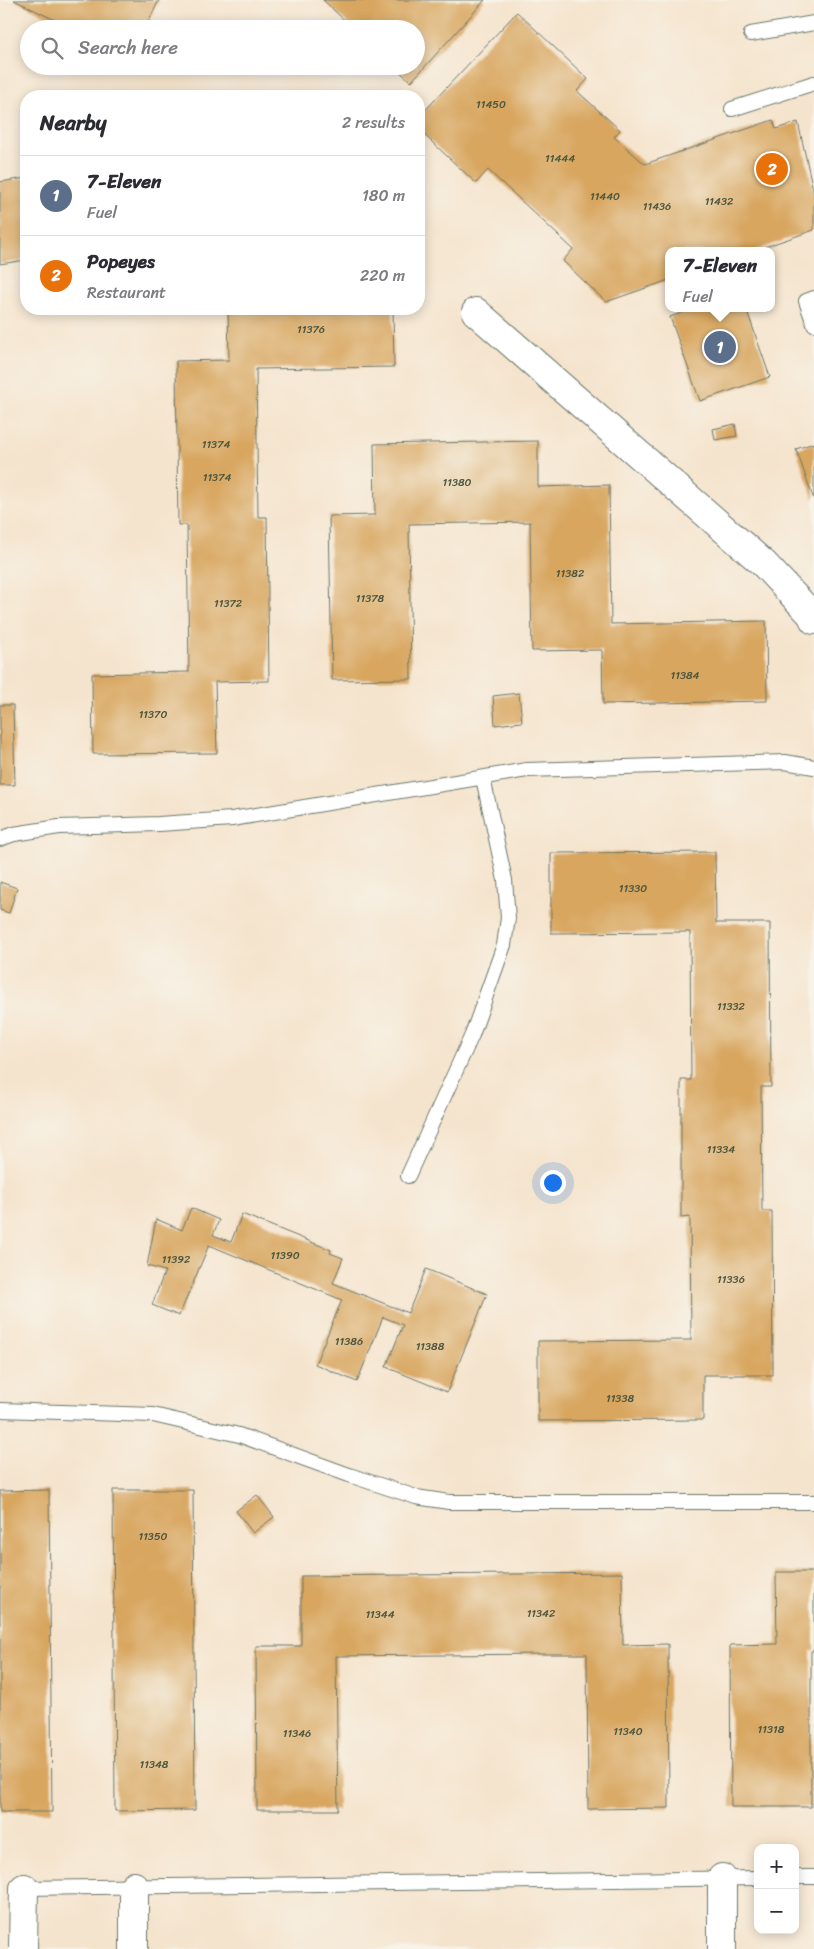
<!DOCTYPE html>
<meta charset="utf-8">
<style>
:root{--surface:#fff;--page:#f2f2f3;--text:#2b2b33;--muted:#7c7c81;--line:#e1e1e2;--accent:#d93025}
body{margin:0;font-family:Sriracha,sans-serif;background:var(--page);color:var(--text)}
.controls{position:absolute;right:15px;bottom:15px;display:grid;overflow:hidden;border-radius:10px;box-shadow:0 2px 12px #0003}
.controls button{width:45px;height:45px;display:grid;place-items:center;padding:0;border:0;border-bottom:1px solid var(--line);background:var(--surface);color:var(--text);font:25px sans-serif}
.you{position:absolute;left:552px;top:1182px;width:18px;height:18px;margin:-12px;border:4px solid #fff;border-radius:50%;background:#1a73e8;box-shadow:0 0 0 8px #1a73e833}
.badge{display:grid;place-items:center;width:32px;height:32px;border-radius:50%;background:var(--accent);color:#fff;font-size:16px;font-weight:700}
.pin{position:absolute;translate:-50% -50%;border:2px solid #fff;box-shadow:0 1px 5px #0006}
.popup{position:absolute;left:665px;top:247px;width:110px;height:65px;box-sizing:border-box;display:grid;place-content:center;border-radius:10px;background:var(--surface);filter:drop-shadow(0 1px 4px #0005);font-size:16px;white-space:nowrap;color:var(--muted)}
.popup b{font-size:19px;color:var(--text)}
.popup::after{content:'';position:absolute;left:50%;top:100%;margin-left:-10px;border:10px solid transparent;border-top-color:var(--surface)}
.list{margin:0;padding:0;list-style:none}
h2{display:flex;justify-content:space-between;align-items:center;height:65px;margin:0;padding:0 20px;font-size:21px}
h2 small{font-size:16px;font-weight:400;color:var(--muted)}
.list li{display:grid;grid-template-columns:32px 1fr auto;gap:15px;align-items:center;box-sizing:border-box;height:80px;padding:0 20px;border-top:1px solid var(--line)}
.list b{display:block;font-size:19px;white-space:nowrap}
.list p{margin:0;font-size:16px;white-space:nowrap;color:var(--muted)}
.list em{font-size:16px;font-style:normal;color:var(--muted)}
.icon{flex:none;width:28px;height:28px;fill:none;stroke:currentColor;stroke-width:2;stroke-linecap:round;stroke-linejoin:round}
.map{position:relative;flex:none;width:814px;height:1949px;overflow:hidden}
.search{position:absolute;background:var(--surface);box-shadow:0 2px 12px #0003;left:20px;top:20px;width:405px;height:55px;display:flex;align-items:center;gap:12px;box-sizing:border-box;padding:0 18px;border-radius:28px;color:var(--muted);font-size:19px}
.panel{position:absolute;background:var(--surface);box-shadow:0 2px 12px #0003;left:20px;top:90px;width:405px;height:225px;border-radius:20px}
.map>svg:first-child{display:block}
.building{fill:#d8a65f}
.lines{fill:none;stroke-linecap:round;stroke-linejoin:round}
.service-casing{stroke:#6a776a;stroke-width:16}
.minor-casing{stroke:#6a776a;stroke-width:30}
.service{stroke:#fff;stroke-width:14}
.minor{stroke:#fff;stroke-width:28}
.labels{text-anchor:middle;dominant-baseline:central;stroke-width:4;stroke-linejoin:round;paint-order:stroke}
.number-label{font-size:11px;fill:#4d573f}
</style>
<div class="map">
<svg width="814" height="1949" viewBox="0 0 814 1949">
<rect width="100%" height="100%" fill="#f7f3e8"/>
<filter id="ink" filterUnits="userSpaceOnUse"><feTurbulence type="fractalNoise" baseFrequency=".02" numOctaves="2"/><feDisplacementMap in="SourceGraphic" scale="10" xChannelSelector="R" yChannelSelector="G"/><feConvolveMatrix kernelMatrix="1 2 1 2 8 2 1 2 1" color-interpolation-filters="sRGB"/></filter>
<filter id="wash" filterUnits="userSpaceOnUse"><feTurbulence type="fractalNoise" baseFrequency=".0096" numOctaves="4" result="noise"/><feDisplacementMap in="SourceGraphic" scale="20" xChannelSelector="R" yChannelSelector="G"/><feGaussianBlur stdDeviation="1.12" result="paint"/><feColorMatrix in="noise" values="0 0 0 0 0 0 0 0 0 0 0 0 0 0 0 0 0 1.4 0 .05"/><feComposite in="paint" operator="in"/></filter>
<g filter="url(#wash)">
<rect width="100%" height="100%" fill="#f5e4cd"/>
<g id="blocks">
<!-- building -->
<path class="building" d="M 14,0 L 159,0 L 145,29 L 73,29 Z
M 323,0 L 485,0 L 411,82 L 394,66 L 416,66 L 416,29 L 354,29 Z
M 517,12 L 588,79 L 577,91 L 620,130 L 614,137 L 645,164 L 773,120 L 776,129 L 798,122 L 814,194 L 814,230 L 753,251 L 669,251 L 669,280 L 606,302 L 563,261 L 573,249 L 488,170 L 476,183 L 419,130 L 419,117 Z
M 26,178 L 26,260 L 0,264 L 0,182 Z
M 696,308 L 746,308 L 770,377 L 700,401 L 670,317 Z
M 228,309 L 393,309 L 394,367 L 256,369 L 258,517 L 267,517 L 269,681 L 215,682 L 217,753 L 93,754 L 92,674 L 189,672 L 187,525 L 178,525 L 176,361 L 229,360 Z
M 735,424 L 737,436 L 715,440 L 713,429 Z
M 538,441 L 538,487 L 609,485 L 611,624 L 766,621 L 767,701 L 603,704 L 602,650 L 532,651 L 530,522 L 409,524 L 411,679 L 332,680 L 329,516 L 375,515 L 374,444 Z
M 814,443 L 814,500 L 796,449 Z
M 519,693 L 522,722 L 495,725 L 493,696 Z
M 0,705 L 13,705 L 15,785 L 0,785 Z
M 715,852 L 716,923 L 770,923 L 771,1087 L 761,1087 L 762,1211 L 772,1211 L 773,1375 L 703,1375 L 703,1420 L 538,1421 L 538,1341 L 691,1340 L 690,1217 L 681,1218 L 681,1080 L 691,1080 L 690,932 L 551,933 L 551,853 Z
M 0,882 L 17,888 L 9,913 L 0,910 Z
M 191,1208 L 219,1220 L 213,1235 L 231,1242 L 242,1214 L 331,1250 L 330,1253 L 343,1258 L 333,1283 L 408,1313 L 426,1269 L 487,1294 L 447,1392 L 386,1367 L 403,1325 L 383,1317 L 357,1382 L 315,1364 L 342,1300 L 209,1245 L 179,1316 L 152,1305 L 165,1271 L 147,1266 L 156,1219 L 182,1230 Z
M 49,1490 L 52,1812 L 0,1812 L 0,1491 Z
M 113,1490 L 193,1490 L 195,1810 L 115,1811 Z
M 257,1495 L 274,1517 L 253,1533 L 236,1511 Z
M 776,1572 L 814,1572 L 814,1651 L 811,1651 L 811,1807 L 731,1807 L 730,1645 L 777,1644 Z
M 622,1573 L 623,1645 L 668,1644 L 669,1808 L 588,1809 L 587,1654 L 547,1654 L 336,1656 L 338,1810 L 257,1810 L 256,1646 L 301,1646 L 301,1576 Z"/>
</g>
</g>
<g filter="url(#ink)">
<use href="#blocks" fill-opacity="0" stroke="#6a776a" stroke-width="1"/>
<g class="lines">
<defs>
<path id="service" d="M 751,34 L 814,23
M 732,109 L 814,83
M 814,298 L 806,301 L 814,324
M 0,839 L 14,834 L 59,827 L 159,824 L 232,819 L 527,770 L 785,762 L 814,767
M 408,1176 L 472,1035 L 504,945 L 508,918 L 505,880 L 483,778
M 0,1410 L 153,1415 L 239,1435 L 349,1475 L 416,1497 L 449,1502 L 814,1502
M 795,1877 L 814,1877
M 24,1888 L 758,1878"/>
<path id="minor" d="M 476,312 L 764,564 L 811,614 L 814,620
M 23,1949 L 24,1888
M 134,1949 L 134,1886
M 722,1949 L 722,1878"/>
</defs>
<!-- service casing -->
<use href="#service" class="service-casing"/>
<!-- minor casing -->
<use href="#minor" class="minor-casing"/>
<!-- service -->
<use href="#service" class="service"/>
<!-- minor -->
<use href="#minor" class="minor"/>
</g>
</g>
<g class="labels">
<!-- number labels -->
<g class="number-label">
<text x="491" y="104">11450</text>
<text x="560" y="158">11444</text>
<text x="605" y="196">11440</text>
<text x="719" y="201">11432</text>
<text x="657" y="206">11436</text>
<text x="311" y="329">11376</text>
<text x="216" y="444">11374</text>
<text x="217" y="477">11374</text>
<text x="457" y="482">11380</text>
<text x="570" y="573">11382</text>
<text x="370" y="598">11378</text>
<text x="228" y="603">11372</text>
<text x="685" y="675">11384</text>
<text x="153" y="714">11370</text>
<text x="633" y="888">11330</text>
<text x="731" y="1006">11332</text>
<text x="721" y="1149">11334</text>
<text x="285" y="1255">11390</text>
<text x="176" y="1259">11392</text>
<text x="731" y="1279">11336</text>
<text x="349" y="1341">11386</text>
<text x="430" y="1346">11388</text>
<text x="620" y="1398">11338</text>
<text x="153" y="1536">11350</text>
<text x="541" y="1613">11342</text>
<text x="380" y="1614">11344</text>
<text x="771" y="1729">11318</text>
<text x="628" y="1731">11340</text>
<text x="297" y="1733">11346</text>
<text x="154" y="1764">11348</text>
</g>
</g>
</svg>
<div class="controls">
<button>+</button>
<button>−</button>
</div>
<div class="you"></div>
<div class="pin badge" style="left:720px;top:347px;background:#5c6f8a">1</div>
<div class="popup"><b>7-Eleven</b>Fuel</div>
<div class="pin badge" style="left:772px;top:169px;background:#e8710a">2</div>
<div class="search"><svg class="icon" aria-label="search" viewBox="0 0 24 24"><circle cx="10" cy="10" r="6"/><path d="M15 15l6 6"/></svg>Search here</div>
<section class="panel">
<h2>Nearby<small>2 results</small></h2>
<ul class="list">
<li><span class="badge" style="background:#5c6f8a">1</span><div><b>7-Eleven</b><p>Fuel</p></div><em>180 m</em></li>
<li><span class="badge" style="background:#e8710a">2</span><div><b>Popeyes</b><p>Restaurant</p></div><em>220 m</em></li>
</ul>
</section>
</div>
